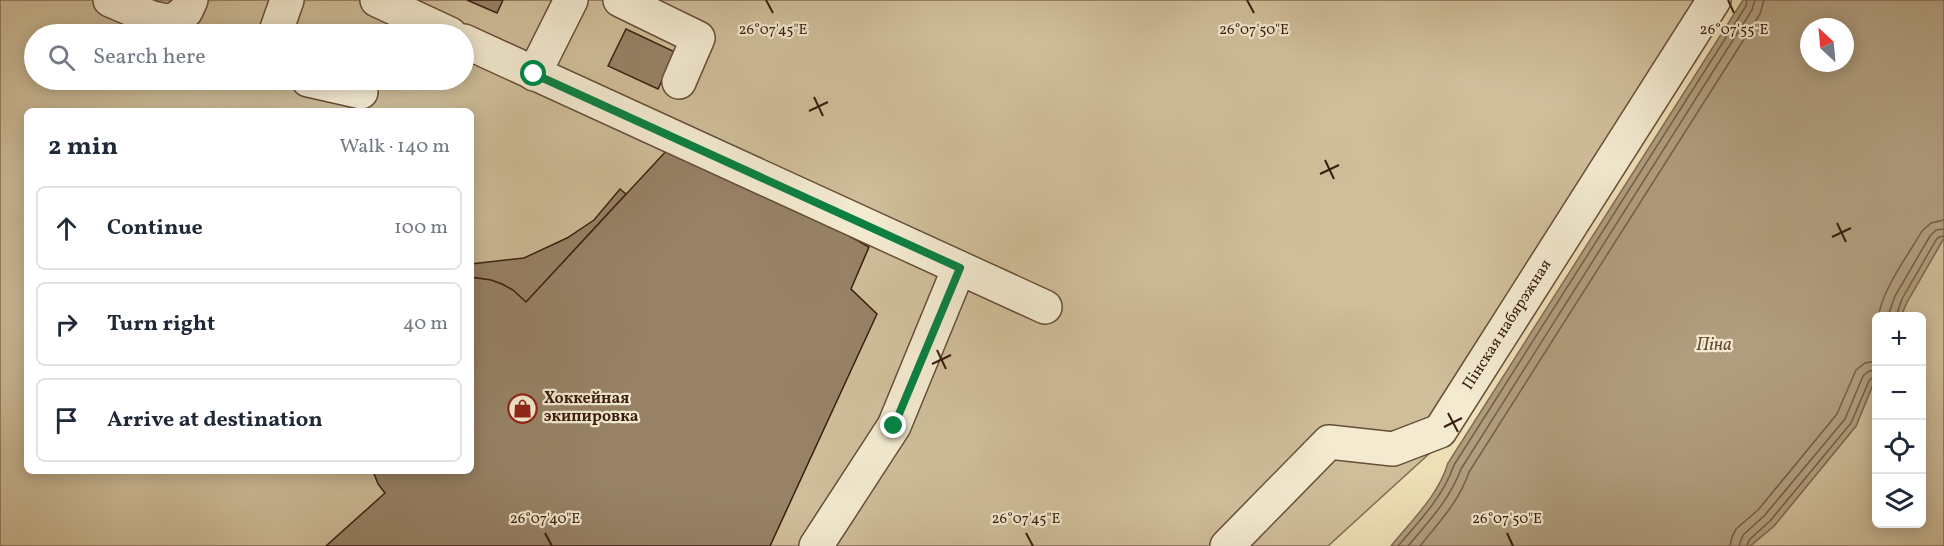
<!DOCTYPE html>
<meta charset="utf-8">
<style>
:root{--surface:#fff;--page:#f6f6f7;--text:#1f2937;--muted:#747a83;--line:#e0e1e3}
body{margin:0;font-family:Vollkorn,serif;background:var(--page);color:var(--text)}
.controls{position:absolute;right:18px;bottom:18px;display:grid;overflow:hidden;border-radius:9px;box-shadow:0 3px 15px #0003}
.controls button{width:54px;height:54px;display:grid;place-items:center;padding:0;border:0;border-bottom:2px solid var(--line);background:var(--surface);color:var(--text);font:30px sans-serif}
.compass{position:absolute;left:1800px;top:18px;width:54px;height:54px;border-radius:50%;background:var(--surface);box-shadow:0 3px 15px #0003;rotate:334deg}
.stop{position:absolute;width:18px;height:18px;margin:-14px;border:4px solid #0b8043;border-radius:50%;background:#fff}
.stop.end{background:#0b8043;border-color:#fff;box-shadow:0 2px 6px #0008}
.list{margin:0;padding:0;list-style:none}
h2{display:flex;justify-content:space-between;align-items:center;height:78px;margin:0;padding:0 24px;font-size:26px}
h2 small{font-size:20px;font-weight:400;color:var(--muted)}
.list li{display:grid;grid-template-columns:39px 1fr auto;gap:18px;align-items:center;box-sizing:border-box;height:84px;margin:0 12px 12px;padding:0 12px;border:2px solid var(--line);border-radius:9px}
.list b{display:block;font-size:22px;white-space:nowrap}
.list em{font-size:20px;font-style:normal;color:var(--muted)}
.icon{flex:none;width:33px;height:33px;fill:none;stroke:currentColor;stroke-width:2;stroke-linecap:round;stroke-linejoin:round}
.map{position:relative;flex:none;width:1944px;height:546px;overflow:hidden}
.search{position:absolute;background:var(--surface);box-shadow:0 3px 15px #0003;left:24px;top:24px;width:450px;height:66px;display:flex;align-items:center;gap:15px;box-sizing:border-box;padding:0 21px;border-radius:33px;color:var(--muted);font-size:22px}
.panel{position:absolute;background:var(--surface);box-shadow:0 3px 15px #0003;left:24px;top:108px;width:450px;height:366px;border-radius:9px}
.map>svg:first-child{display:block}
.green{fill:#cfbe9a;stroke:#846e54;stroke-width:1.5;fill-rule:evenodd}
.water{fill:#b09d7d;stroke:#816a51;stroke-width:1.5;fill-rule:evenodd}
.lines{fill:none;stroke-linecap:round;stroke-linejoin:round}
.shore{stroke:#755d46;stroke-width:1.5}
.building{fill:#978266;stroke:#3a1d0f;stroke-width:1.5}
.minor-casing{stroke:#674e39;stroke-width:36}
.minor{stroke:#f3ead0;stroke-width:33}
.route{stroke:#0b8043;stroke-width:8}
.ticks{fill:none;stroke:#3a1d0f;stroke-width:2}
.labels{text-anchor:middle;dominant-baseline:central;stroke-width:4.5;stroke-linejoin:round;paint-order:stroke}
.street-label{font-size:16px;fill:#3a1d0f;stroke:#f3ead0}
.poi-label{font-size:16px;font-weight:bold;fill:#3a1d0f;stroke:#f3ead0;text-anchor:start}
.water-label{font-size:18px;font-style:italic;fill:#634a36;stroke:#f3ead0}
.ticks-label{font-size:15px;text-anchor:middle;fill:#3a1d0f;stroke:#f3ead0;stroke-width:4.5;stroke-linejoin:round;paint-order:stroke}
</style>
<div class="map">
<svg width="1944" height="546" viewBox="0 0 1944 546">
<rect width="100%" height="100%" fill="#eddfb6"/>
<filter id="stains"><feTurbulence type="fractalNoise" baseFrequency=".00333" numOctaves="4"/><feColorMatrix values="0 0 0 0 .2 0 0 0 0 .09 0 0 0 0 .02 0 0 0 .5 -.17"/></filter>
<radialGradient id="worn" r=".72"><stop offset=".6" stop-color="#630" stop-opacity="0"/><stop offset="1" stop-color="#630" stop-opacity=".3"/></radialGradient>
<!-- green -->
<path class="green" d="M 0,0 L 1729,0 L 1454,431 L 1328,546 L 0,546 ZM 34,34 L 464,34 L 464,80 L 34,80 ZM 27,111 L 471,111 L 471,471 L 27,471 Z
M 1944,238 L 1944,546 L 1750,546 L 1774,526 L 1856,426 L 1876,377 L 1876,524 L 1922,524 L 1922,316 L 1901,316 L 1907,302 Z"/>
<!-- water -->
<path class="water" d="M 1743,0 L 1944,0 L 1944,238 L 1907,302 L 1901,316 L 1876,316 L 1876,377 L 1856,426 L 1774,526 L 1750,546 L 1391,546 C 1412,520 1438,496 1448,463 ZM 1809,27 L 1845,27 L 1845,63 L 1809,63 Z"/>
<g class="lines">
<!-- shore -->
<path class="shore" d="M 1879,316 C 1880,293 1910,252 1922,231 L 1931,223 L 1944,220
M 1888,316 L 1895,296 L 1930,236 L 1936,230 L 1944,229
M 1896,316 L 1902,299 L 1936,240 L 1939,237 L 1944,236
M 1398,546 C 1420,520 1443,497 1454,465 L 1746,6 L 1747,0
M 1408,546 C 1429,521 1450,499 1461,469 L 1752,10 L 1755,0
M 1420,546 C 1439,522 1459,502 1469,472 L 1760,14 L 1764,0
M 1730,546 L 1732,537 L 1736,529 L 1758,510 L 1837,414 L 1856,370 L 1865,363 L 1876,361
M 1739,546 L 1743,535 L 1764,516 L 1845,419 L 1863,376 L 1869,371 L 1876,370
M 1747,546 L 1749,540 L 1770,521 L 1851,423 L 1869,381 L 1872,378 L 1876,377"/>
</g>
<!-- building -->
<path class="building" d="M 467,0 L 503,0 L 497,13 Z
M 626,29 L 675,52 L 658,89 L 608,66 Z
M 668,149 L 739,174 L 869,247 L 851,289 L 877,314 L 770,546 L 326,546 L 385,493 L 378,484 L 373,471 L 471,471 L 471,277 L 491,280 L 502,284 L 513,290 L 526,302 Z
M 620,189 L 626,194 L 526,302 L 513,290 L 502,284 L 491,280 L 471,277 L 471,264 L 524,258 L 567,238 L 594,220 Z"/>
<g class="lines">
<defs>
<g id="minor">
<path d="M 110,0 L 152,18 L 172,22 L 186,11 L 191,0"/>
<path d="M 377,0 L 450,34"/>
<path d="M 620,0 L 698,38 L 679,82"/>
<path d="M 275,34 L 287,0"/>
<path d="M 464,41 L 1045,307"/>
<path d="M 534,74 L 571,0"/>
<path d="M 308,80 L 361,92"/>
<path d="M 816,546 L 894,426 L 959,268"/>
<path id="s1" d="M 1227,546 L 1329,442 L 1393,449 L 1440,431 L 1714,0"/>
</g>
</defs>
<!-- minor casing -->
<use href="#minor" class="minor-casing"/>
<!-- minor -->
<use href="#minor" class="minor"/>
</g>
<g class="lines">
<!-- route -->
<path class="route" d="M 534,74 L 960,268 L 894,426"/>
</g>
<!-- ticks -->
<path class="ticks" d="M 766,0 L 773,13M 1247,0 L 1254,13M 1728,0 L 1734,13M 814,97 L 823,116M 809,111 L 828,102M 1325,160 L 1334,179M 1320,174 L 1339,165M 1837,223 L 1846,242M 1832,237 L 1851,228M 937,350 L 946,369M 932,364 L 951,355M 1448,413 L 1458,432M 1444,427 L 1462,418M 545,533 L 552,546M 1026,533 L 1033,546M 1507,533 L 1513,546"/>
<!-- icons -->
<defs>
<symbol id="shop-ring" viewBox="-11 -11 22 22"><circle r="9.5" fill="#f3ead0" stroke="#8f2418" stroke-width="1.5"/><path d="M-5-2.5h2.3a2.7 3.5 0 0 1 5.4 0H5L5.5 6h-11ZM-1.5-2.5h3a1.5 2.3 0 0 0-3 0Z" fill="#8f2418"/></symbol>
</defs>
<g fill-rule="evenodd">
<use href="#shop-ring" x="506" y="392" width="33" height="33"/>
</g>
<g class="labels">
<!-- street labels -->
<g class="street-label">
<text stroke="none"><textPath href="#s1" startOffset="386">Пінская набярэжная</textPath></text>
</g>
<!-- poi labels -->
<g class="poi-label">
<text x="544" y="399">Хоккейная<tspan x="544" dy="18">экипировка</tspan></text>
</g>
<!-- water labels -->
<g class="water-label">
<text x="1714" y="345">Піна</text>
</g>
</g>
<g class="ticks-label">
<text x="773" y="34">26°07'45"E</text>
<text x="1254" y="34">26°07'50"E</text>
<text x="1734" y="34">26°07'55"E</text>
<text x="545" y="523">26°07'40"E</text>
<text x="1026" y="523">26°07'45"E</text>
<text x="1507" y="523">26°07'50"E</text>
</g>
<rect width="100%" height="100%" filter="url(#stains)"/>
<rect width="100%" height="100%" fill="url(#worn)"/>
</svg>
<div class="controls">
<button>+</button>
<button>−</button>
<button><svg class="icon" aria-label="locate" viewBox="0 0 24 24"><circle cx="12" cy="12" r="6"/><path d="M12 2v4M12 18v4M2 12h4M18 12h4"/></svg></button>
<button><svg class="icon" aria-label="layers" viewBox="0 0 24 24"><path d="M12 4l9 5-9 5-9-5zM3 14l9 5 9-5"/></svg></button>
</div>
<svg class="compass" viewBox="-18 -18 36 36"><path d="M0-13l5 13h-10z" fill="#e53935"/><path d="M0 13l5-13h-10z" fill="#747a83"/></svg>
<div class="stop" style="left:534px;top:74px"></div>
<div class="stop end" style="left:894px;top:426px"></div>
<div class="search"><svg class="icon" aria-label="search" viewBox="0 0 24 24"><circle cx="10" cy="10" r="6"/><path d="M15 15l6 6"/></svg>Search here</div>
<section class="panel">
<h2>2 min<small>Walk · 140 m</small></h2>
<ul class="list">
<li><svg class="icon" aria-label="ahead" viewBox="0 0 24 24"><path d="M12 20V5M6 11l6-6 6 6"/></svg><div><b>Continue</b></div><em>100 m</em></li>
<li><svg class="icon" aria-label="right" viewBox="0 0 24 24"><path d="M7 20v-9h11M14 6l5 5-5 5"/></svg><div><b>Turn right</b></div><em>40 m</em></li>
<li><svg class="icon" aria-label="arrive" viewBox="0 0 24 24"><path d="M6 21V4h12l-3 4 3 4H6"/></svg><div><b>Arrive at destination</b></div></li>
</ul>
</section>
</div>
